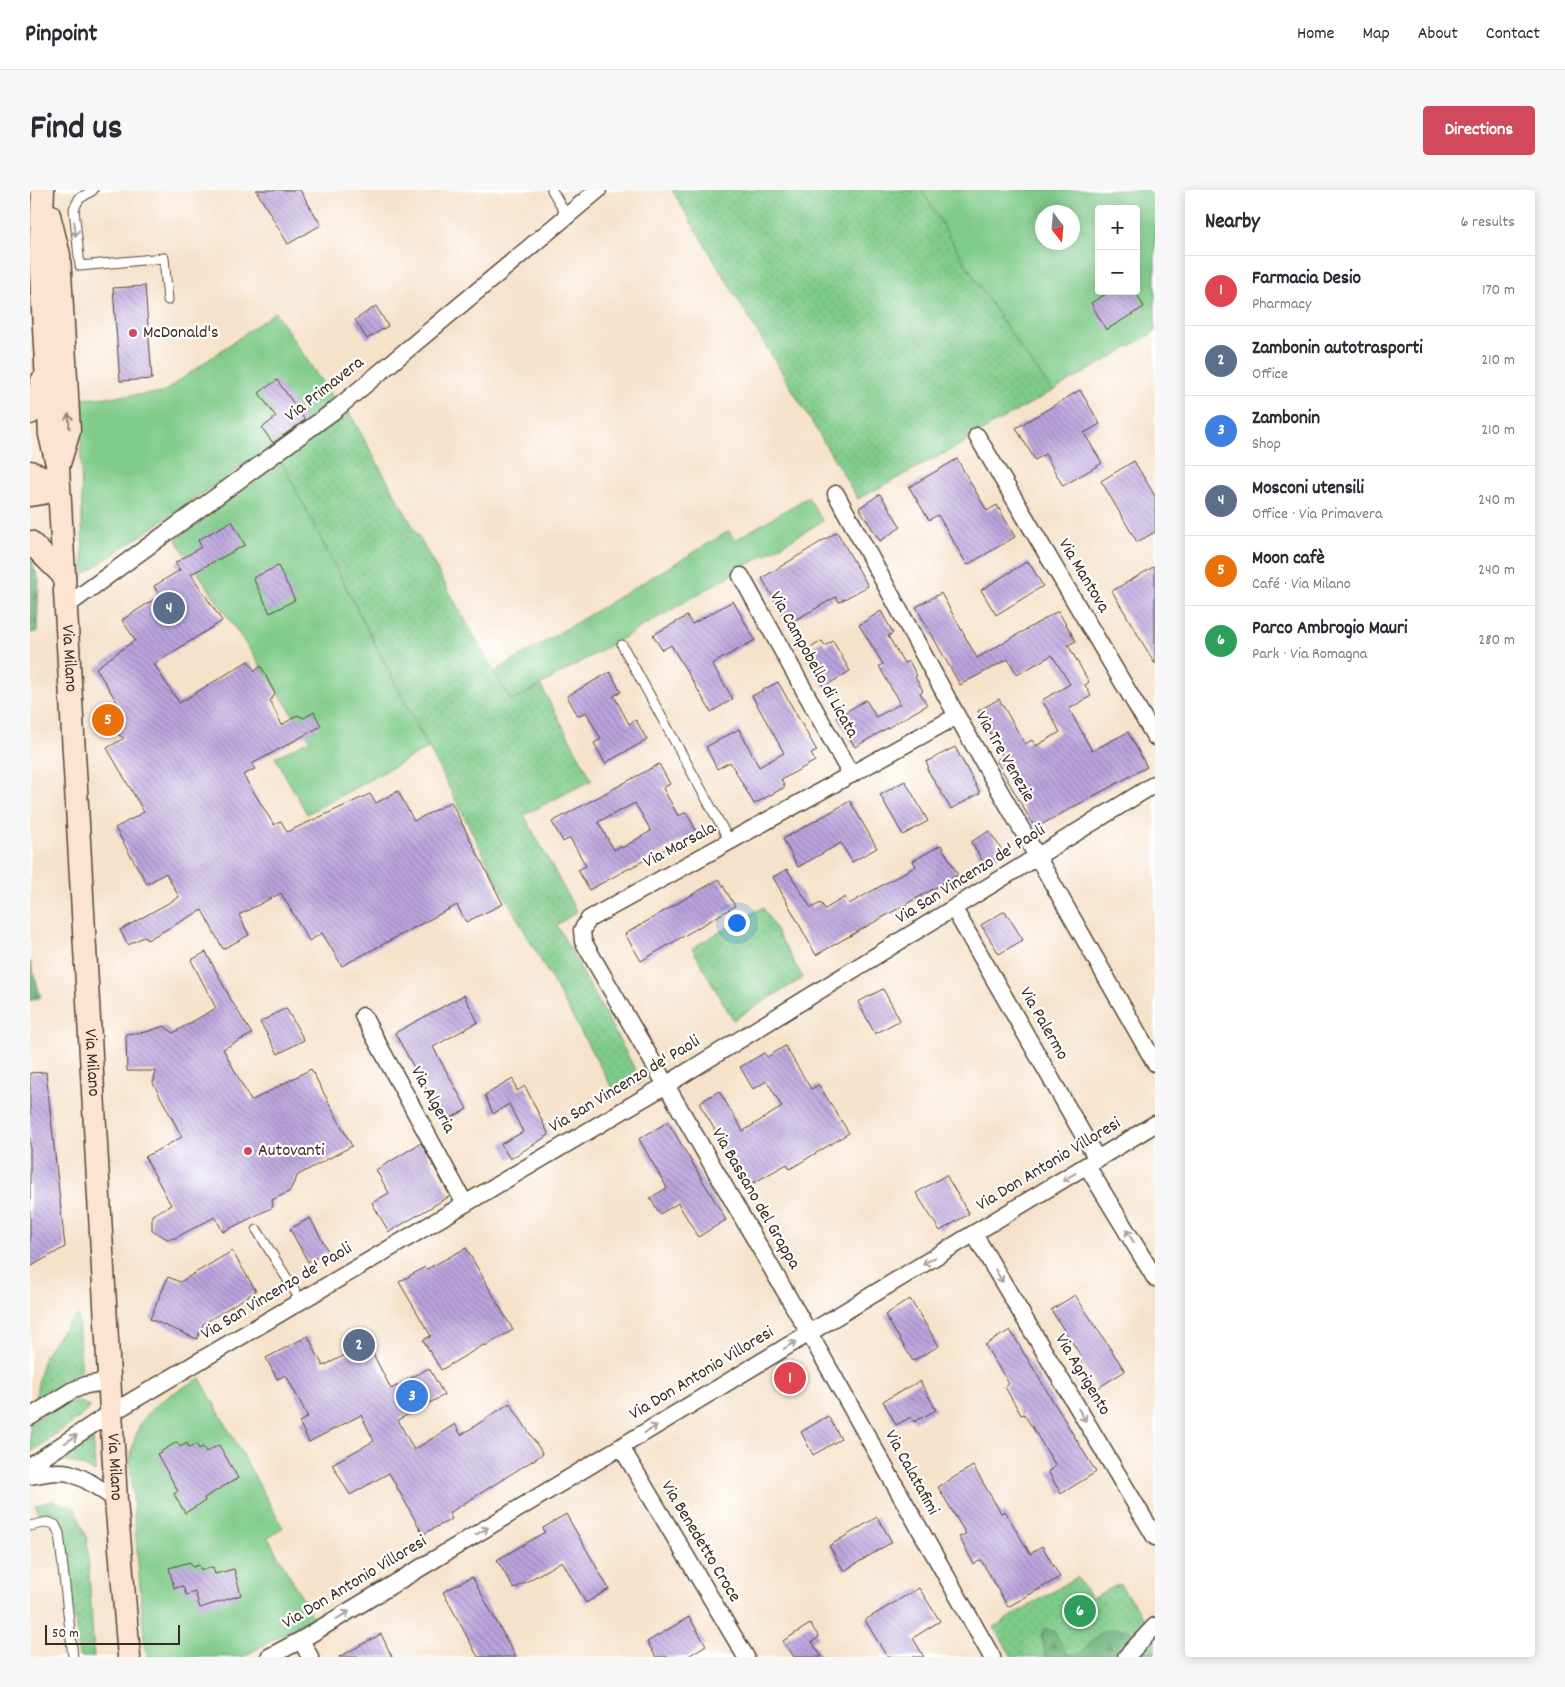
<!DOCTYPE html>
<meta charset="utf-8">
<style>
:root{--surface:#fff;--page:#f7f7f7;--text:#2b2b33;--muted:#7c7c81;--line:#e1e1e2;--accent:#d1495b}
body{margin:0;font-family:Dekko,sans-serif;background:var(--page);color:var(--text)}
.controls{position:absolute;right:15px;top:15px;display:grid;overflow:hidden;border-radius:5px;box-shadow:0 2px 12px #0003}
.controls button{width:45px;height:45px;display:grid;place-items:center;padding:0;border:0;border-bottom:1px solid var(--line);background:var(--surface);color:var(--text);font:25px sans-serif}
.compass{position:absolute;left:1005px;top:15px;width:45px;height:45px;border-radius:50%;background:var(--surface);box-shadow:0 2px 12px #0003;rotate:164deg}
.scale{position:absolute;left:15px;bottom:12px;width:135px;box-sizing:border-box;padding-left:5px;border:2px solid #3b2a1e;border-top:0;font-size:14px;line-height:18px;white-space:nowrap;color:#3b2a1e;-webkit-text-stroke:4px #fff;paint-order:stroke}
.you{position:absolute;left:706px;top:732px;width:18px;height:18px;margin:-12px;border:4px solid #fff;border-radius:50%;background:#1a73e8;box-shadow:0 0 0 8px #1a73e833}
.badge{display:grid;place-items:center;width:32px;height:32px;border-radius:50%;background:var(--accent);color:#fff;font-size:16px;font-weight:700}
.pin{position:absolute;translate:-50% -50%;border:2px solid #fff;box-shadow:0 1px 5px #0006}
.list{margin:0;padding:0;list-style:none}
h2{display:flex;justify-content:space-between;align-items:center;height:65px;margin:0;padding:0 20px;font-size:21px}
h2 small{font-size:16px;font-weight:400;color:var(--muted)}
.list li{display:grid;grid-template-columns:32px 1fr auto;gap:15px;align-items:center;box-sizing:border-box;height:70px;padding:0 20px;border-top:1px solid var(--line)}
.list b{display:block;font-size:19px;white-space:nowrap}
.list p{margin:0;font-size:16px;white-space:nowrap;color:var(--muted)}
.list em{font-size:16px;font-style:normal;color:var(--muted)}
.map{position:relative;flex:none;width:1125px;height:1467px;overflow:hidden;border-radius:5px}
header{display:flex;align-items:center;gap:30px;box-sizing:border-box;height:70px;padding:0 25px;background:var(--surface);border-bottom:1px solid var(--line)}
header strong{font-size:24px}
nav{display:flex;gap:28px;margin-inline-start:auto;font-size:18px}
.intro{display:flex;align-items:center;justify-content:space-between;box-sizing:border-box;height:120px;padding:0 30px}
h1{margin:0;font-size:35px}
.button{padding:12px 22px;border-radius:5px;background:var(--accent);color:#fff;font-size:18px;font-weight:700}
main{display:flex;gap:30px;padding:0 30px}
aside{flex:1;background:var(--surface);border-radius:5px;box-shadow:0 2px 12px #0003}
.map>svg:first-child{display:block}
.grass{fill:url(#grass-dots);stroke:#5d7a54}
.forest{fill:url(#forest-firs);stroke:#516c4a}
.garden{fill:#7fcb89;stroke:#5d7a54;fill-rule:evenodd}
.building{fill:url(#building-back-hatch);fill-rule:evenodd}
.lines{fill:none;stroke-linecap:round;stroke-linejoin:round}
.lane-casing{stroke:#574638;stroke-width:11}
.street-casing{stroke:#574638;stroke-width:19}
.secondary-casing{stroke:#574638;stroke-width:25}
.lane{stroke:#fff;stroke-width:9}
.street{stroke:#fff;stroke-width:16}
.secondary{stroke:#fde4d0;stroke-width:22}
.oneway{stroke:#a79f9a}
.oneway2{stroke:#9c8777}
.poi-dot{fill:#d1495b;stroke:#fff;stroke-width:2}
.labels{text-anchor:middle;dominant-baseline:central;stroke-width:4.5;stroke-linejoin:round;paint-order:stroke}
.poi-label{font-size:18px;fill:#3b2a1e;stroke:#fff;text-anchor:start}
.street-label{font-size:18px;fill:#3b2a1e;stroke:#fff}
</style>
<header>
<strong>Pinpoint</strong>
<nav><a>Home</a><a>Map</a><a>About</a><a>Contact</a></nav>
</header>
<div class="intro"><h1>Find us</h1><a class="button">Directions</a></div>
<main>
<div class="map">
<svg width="1125" height="1467" viewBox="0 0 1125 1467">
<defs>
<pattern id="grass-dots" width="8" height="8" patternUnits="userSpaceOnUse" patternTransform="scale(1.25)"><rect width="8" height="8" fill="#7fcb89"/><path d="M2 2h.1M6 6h.1" fill="none" stroke="#6fae76" stroke-width="1.8" stroke-linecap="round"/></pattern>
<pattern id="forest-firs" width="22" height="20" patternUnits="userSpaceOnUse" patternTransform="scale(1.25)"><rect width="22" height="20" fill="#67af75"/><path d="M5 1l3.5 6h-7zM16 11l3.5 6h-7z" fill="#568f5f"/></pattern>
<pattern id="building-back-hatch" width="6" height="6" patternUnits="userSpaceOnUse" patternTransform="scale(1.25)"><rect width="6" height="6" fill="#baa4dd"/><path d="M-1 5l2 2M0 0l6 6M5-1l2 2" fill="none" stroke="#9886b3"/></pattern>
</defs>
<rect width="100%" height="100%" fill="#fff"/>
<filter id="ink" filterUnits="userSpaceOnUse"><feTurbulence type="fractalNoise" baseFrequency=".02" numOctaves="2"/><feDisplacementMap in="SourceGraphic" scale="10" xChannelSelector="R" yChannelSelector="G"/><feConvolveMatrix kernelMatrix="1 2 1 2 8 2 1 2 1" color-interpolation-filters="sRGB"/></filter>
<filter id="wash" filterUnits="userSpaceOnUse"><feTurbulence type="fractalNoise" baseFrequency=".0096" numOctaves="4" result="noise"/><feDisplacementMap in="SourceGraphic" scale="20" xChannelSelector="R" yChannelSelector="G"/><feGaussianBlur stdDeviation="1.12" result="paint"/><feColorMatrix in="noise" values="0 0 0 0 0 0 0 0 0 0 0 0 0 0 0 0 0 1.4 0 .05"/><feComposite in="paint" operator="in"/></filter>
<g filter="url(#wash)">
<rect width="100%" height="100%" fill="#f6e2ca"/>
<!-- grass -->
<path class="grass" d="M 642,0 L 892,0 C 932,69 974,139 1023,201 L 960,236 L 947,246 L 828,309 Z
M 318,220 L 464,482 L 482,511 L 511,496 L 562,590 L 494,625 L 547,722 L 527,735 L 612,892 L 586,905 L 475,706 L 251,271 Z
M 733,717 L 773,788 L 703,830 L 662,758 Z
M 48,1126 L 51,1180 L 5,1212 C 10,1183 9,1169 28,1146 C 34,1138 39,1131 48,1126 Z
M 32,1212 L 51,1212 L 60,1217 L 49,1228 L 0,1263 L 0,1234 Z
M 63,1243 L 65,1282 L 48,1274 L 19,1269 Z
M 23,1311 L 45,1318 L 57,1348 L 64,1467 L 49,1467 L 34,1332 C 24,1323 22,1319 9,1324 L 5,1315 Z
M 1047,1387 L 1061,1408 L 1090,1394 L 1125,1444 L 1125,1467 L 982,1467 L 964,1437 Z"/>
<!-- forest -->
<path class="forest" d="M 0,367 L 9,390 L 7,442 L 0,443 Z
M 0,771 L 11,807 L 0,811 Z
M 1014,1439 L 1024,1441 L 1038,1465 L 1050,1464 L 1070,1443 L 1082,1439 L 1094,1439 L 1101,1442 L 1116,1461 L 1125,1462 L 1125,1467 L 1016,1467 L 1011,1446 Z"/>
<!-- garden -->
<path class="garden" d="M 892,0 L 1125,0 L 1125,142 L 1023,201 C 974,139 932,69 892,0 ZM 1069,19 L 1106,19 L 1106,101 L 1069,101 ZM 1012,22 L 1042,22 L 1042,52 L 1012,52 Z
M 245,122 L 306,213 L 53,385 L 50,209 L 132,203 Z
M 251,271 L 398,558 L 277,624 L 245,567 L 280,550 L 146,350 Z
M 778,307 L 793,331 L 600,444 L 482,511 L 464,482 L 699,341 L 705,350 Z
M 170,1188 L 253,1338 L 238,1348 L 283,1427 L 213,1467 L 118,1467 L 115,1460 L 100,1273 C 106,1220 128,1212 170,1188 Z"/>
<g id="blocks">
<!-- building -->
<path class="building" d="M 226,0 L 270,0 L 291,35 L 258,54 Z
M 115,96 L 122,189 L 90,191 L 83,98 Z
M 1081,101 L 1105,101 L 1114,117 L 1076,140 L 1061,113 Z
M 346,116 L 358,136 L 337,149 L 325,130 Z
M 247,190 L 275,230 L 243,253 L 232,238 L 246,227 L 229,203 Z
M 1050,200 L 1070,234 L 1054,243 L 1072,273 L 1033,296 L 1015,264 L 1005,270 L 986,238 Z
M 927,269 L 957,321 L 967,315 L 985,347 L 937,375 L 908,325 L 899,330 L 879,297 Z
M 1104,271 L 1125,306 L 1125,342 L 1107,352 L 1071,291 Z
M 850,304 L 871,337 L 850,351 L 829,318 Z
M 202,331 L 215,355 L 161,384 L 192,431 L 124,474 L 149,513 L 218,471 L 225,481 L 231,476 L 245,504 L 240,511 L 252,535 L 267,525 L 274,528 L 284,522 L 291,536 L 222,574 L 225,579 L 213,585 L 244,635 L 251,631 L 257,642 L 340,604 L 346,613 L 368,601 L 384,631 L 421,612 L 473,714 L 436,732 L 427,715 L 312,776 L 292,743 L 279,751 L 251,703 L 209,725 L 219,745 L 193,759 L 172,720 L 117,750 L 115,746 L 98,755 L 90,740 L 149,707 L 136,683 L 117,694 L 85,638 L 114,622 L 77,558 L 94,548 L 73,535 L 74,518 L 90,517 L 66,478 L 105,450 L 92,430 L 129,406 L 124,396 L 150,380 L 145,373 L 171,357 L 168,350 Z
M 807,342 L 838,396 L 809,412 L 806,407 L 758,434 L 732,388 Z
M 998,371 L 1013,396 L 966,425 L 951,400 Z
M 248,376 L 265,410 L 240,423 L 223,388 Z
M 1125,376 L 1125,474 L 1082,401 Z
M 911,403 L 947,468 L 1028,421 L 1046,451 L 1038,455 L 1059,492 L 1055,495 L 1061,506 L 1039,519 L 1062,561 L 1098,542 L 1117,577 L 1005,638 L 966,570 L 973,566 L 948,521 L 969,509 L 995,554 L 1002,550 L 1006,556 L 1030,542 L 1012,510 L 1040,494 L 1022,465 L 987,485 L 978,469 L 930,495 L 886,417 Z
M 703,411 L 725,450 L 682,474 L 703,509 L 681,522 L 641,455 L 632,460 L 623,445 L 657,426 L 662,434 Z
M 851,421 L 863,443 L 858,446 L 874,473 L 879,471 L 887,486 L 885,487 L 893,501 L 890,503 L 897,515 L 825,557 L 807,527 L 836,510 L 846,527 L 870,514 L 849,476 L 853,474 L 829,435 Z
M 792,451 L 795,456 L 803,451 L 820,481 L 794,497 L 773,462 Z
M 580,482 L 591,502 L 584,506 L 599,534 L 606,530 L 617,550 L 575,573 L 564,553 L 571,549 L 556,522 L 548,526 L 537,506 Z
M 748,492 L 787,561 L 781,564 L 785,571 L 751,590 L 755,597 L 724,614 L 700,572 L 687,579 L 676,557 L 709,539 L 729,577 L 754,563 L 722,506 Z
M 925,557 L 950,603 L 921,619 L 897,579 L 899,578 L 896,572 Z
M 629,574 L 640,594 L 633,598 L 648,626 L 656,622 L 667,642 L 559,700 L 548,680 L 556,676 L 540,648 L 533,652 L 522,632 ZM 605,613 L 621,641 L 592,658 L 591,656 L 584,660 L 568,632 Z
M 875,591 L 898,631 L 873,645 L 850,605 Z
M 820,611 L 847,658 L 822,672 L 811,653 L 768,677 L 753,649 Z
M 959,641 L 974,663 L 955,675 L 941,652 Z
M 911,655 L 928,685 L 786,765 L 743,687 L 757,679 L 781,718 L 791,713 L 795,719 L 815,707 L 819,714 L 886,676 L 883,671 Z
M 689,689 L 705,716 L 611,771 L 595,744 Z
M 975,721 L 993,750 L 969,764 L 951,735 Z
M 176,762 L 201,810 L 222,844 L 193,859 L 221,911 L 281,879 L 322,956 L 268,985 L 259,1002 L 242,1010 L 243,1017 L 193,1042 L 185,1027 L 145,1048 L 137,1049 L 122,1040 L 122,1025 L 141,1015 L 115,967 L 152,947 L 123,893 L 126,881 L 97,881 L 96,844 L 116,842 L 134,836 L 143,843 L 186,818 L 161,770 Z
M 853,799 L 870,830 L 845,844 L 828,812 Z
M 434,805 L 448,832 L 403,857 L 437,919 L 414,932 L 365,843 Z
M 256,818 L 274,850 L 248,864 L 230,832 Z
M 755,856 L 781,899 L 789,895 L 819,943 L 760,979 L 757,974 L 718,996 L 669,913 L 689,901 L 713,941 L 752,917 L 737,891 L 723,899 L 710,877 L 734,863 L 737,867 Z
M 16,882 L 35,1057 L 0,1077 L 0,883 Z
M 483,889 L 487,901 L 495,896 L 519,945 L 480,969 L 471,954 L 493,942 L 479,914 L 463,924 L 455,905 Z
M 638,932 L 696,1030 L 668,1047 L 648,1013 L 630,1024 L 620,1008 L 637,998 L 609,949 Z
M 391,953 L 420,1006 L 359,1042 L 342,1013 L 359,1003 L 346,980 Z
M 916,985 L 939,1024 L 910,1041 L 886,1003 Z
M 280,1028 L 298,1061 L 278,1072 L 260,1039 Z
M 436,1058 L 483,1140 L 455,1156 L 455,1154 L 411,1180 L 393,1150 L 401,1146 L 369,1092 L 395,1077 L 397,1079 Z
M 202,1061 L 226,1101 L 173,1134 L 167,1149 L 120,1129 L 138,1087 L 150,1092 Z
M 1045,1105 L 1095,1181 L 1068,1198 L 1048,1167 L 1051,1166 L 1021,1120 Z
M 880,1109 L 909,1156 L 883,1171 L 855,1125 Z
M 980,1140 L 1066,1282 L 1031,1304 L 1018,1281 L 1026,1276 L 994,1224 L 991,1225 L 975,1197 L 979,1194 L 955,1155 Z
M 278,1146 L 293,1176 L 325,1160 L 323,1156 L 336,1150 L 361,1199 L 399,1178 L 414,1205 L 368,1230 L 384,1260 L 425,1234 L 431,1245 L 480,1213 L 513,1264 L 419,1323 L 422,1329 L 393,1344 L 359,1283 L 320,1305 L 302,1274 L 344,1251 L 331,1225 L 279,1252 L 269,1232 L 278,1227 L 256,1185 L 247,1189 L 236,1168 Z
M 890,1191 L 906,1220 L 884,1232 L 881,1227 L 866,1235 L 853,1211 Z
M 798,1226 L 811,1249 L 783,1265 L 771,1242 Z
M 147,1252 L 150,1257 L 157,1253 L 159,1258 L 166,1254 L 169,1259 L 173,1257 L 176,1262 L 189,1255 L 208,1288 L 174,1308 L 175,1311 L 155,1323 L 144,1304 L 148,1301 L 127,1264 Z
M 943,1276 L 971,1323 L 975,1321 L 1000,1364 L 1012,1356 L 1030,1387 L 978,1417 L 951,1370 L 944,1374 L 929,1347 L 936,1344 L 908,1297 Z
M 536,1324 L 579,1399 L 556,1413 L 532,1371 L 484,1399 L 467,1370 L 515,1342 L 513,1338 Z
M 847,1327 L 862,1352 L 814,1381 L 799,1356 Z
M 160,1372 L 162,1377 L 169,1375 L 171,1380 L 183,1377 L 185,1384 L 204,1379 L 211,1405 L 170,1418 L 165,1402 L 156,1405 L 153,1396 L 144,1398 L 139,1378 Z
M 442,1387 L 486,1467 L 448,1467 L 413,1402 Z
M 889,1398 L 910,1431 L 883,1448 L 894,1467 L 857,1467 L 835,1430 Z
M 659,1427 L 676,1455 L 657,1467 L 626,1467 L 617,1452 Z
M 780,1434 L 789,1447 L 782,1452 L 792,1467 L 764,1467 L 753,1451 Z
M 351,1444 L 362,1467 L 309,1467 Z"/>
</g>
</g>
<g filter="url(#ink)">
<use href="#blocks" fill-opacity="0" stroke="#574638" stroke-width="1"/>
<g class="lines">
<defs>
<path id="lane" d="M 63,0 L 49,9 L 44,19 L 50,76 L 134,68 L 138,110
M 522,0 L 537,26
M 592,455 L 700,652
M 227,1040 L 271,1111
M 0,1336 L 18,1332 L 25,1335 L 29,1343 L 43,1467"/>
<path id="street" d="M 947,246 L 1125,547
M 806,304 L 927,526 L 1125,873
M 711,386 L 821,585
M 35,417 L 305,220 L 568,0
M 927,526 L 559,729 L 552,740 L 553,751 L 779,1143 L 962,1467
M 924,719 L 1067,969
M 333,826 L 435,1014
M 1057,976 L 1125,1088
M 944,1044 L 1125,1347
M 0,1227 L 41,1201 L 56,1195 L 81,1191
M 591,1257 L 716,1467
M 0,1276 L 68,1231 L 636,895 L 1125,594
M 0,1286 C 12,1284 26,1280 39,1283 C 56,1288 72,1300 86,1310
M 271,1450 L 280,1467
M 239,1467 L 271,1450 L 1125,934
M 1096,1467 L 1125,1436"/>
<g id="secondary">
<path id="s1" d="M 13,0 L 10,66 L 20,245 L 28,278 L 86,1310 L 99,1467"/>
<path d="M 19,25 L 29,65 L 39,241 L 28,277"/>
<path d="M 0,223 L 8,207 L 12,191"/>
<path d="M 0,282 L 12,287 L 28,296"/>
<path d="M 0,305 L 13,303 L 28,296"/>
<path d="M 0,352 L 34,386"/>
</g>
</defs>
<!-- lane casing -->
<use href="#lane" class="lane-casing"/>
<!-- street casing -->
<use href="#street" class="street-casing"/>
<!-- secondary casing -->
<use href="#secondary" class="secondary-casing"/>
<!-- lane -->
<use href="#lane" class="lane"/>
<!-- street -->
<use href="#street" class="street"/>
<!-- secondary -->
<use href="#secondary" class="secondary"/>
</g>
<!-- one-way arrows -->
<defs><path id="oneway-shaft" d="M-6 0H5M1.5-3L5.5 0L1.5 3" fill="none" stroke-width="1.6" stroke-linecap="round" stroke-linejoin="round" transform="scale(1.25)"/></defs>
<g class="oneway">
<use href="#oneway-shaft" transform="translate(45 39) rotate(84)"/>
<use href="#oneway-shaft" transform="translate(1039 987) rotate(149)"/>
<use href="#oneway-shaft" transform="translate(1100 1046) rotate(-121)"/>
<use href="#oneway-shaft" transform="translate(899 1071) rotate(149)"/>
<use href="#oneway-shaft" transform="translate(969 1086) rotate(59)"/>
<use href="#oneway-shaft" transform="translate(760 1155) rotate(-31)"/>
<use href="#oneway-shaft" transform="translate(1052 1225) rotate(59)"/>
<use href="#oneway-shaft" transform="translate(621 1239) rotate(-31)"/>
<use href="#oneway-shaft" transform="translate(41 1249) rotate(-33)"/>
<use href="#oneway-shaft" transform="translate(452 1341) rotate(-31)"/>
<use href="#oneway-shaft" transform="translate(313 1425) rotate(-31)"/>
</g>
<use class="oneway2" href="#oneway-shaft" transform="translate(39 231) rotate(-93)"/>
</g>
<!-- markers -->
<g class="poi-dot">
<circle cx="103" cy="143" r="5"/>
<circle cx="218" cy="961" r="5"/>
</g>
<g class="labels">
<!-- poi labels -->
<g class="poi-label">
<text x="113" y="143">McDonald's</text>
<text x="228" y="961">Autovanti</text>
</g>
<!-- street labels -->
<g class="street-label">
<text transform="translate(295 200) rotate(-38)">Via Primavera</text>
<text transform="translate(1053 386) rotate(59)">Via Mantova</text>
<text stroke="none"><textPath href="#s1" startOffset="470">Via Milano</textPath></text>
<text transform="translate(783 475) rotate(61)">Via Campobello di Licata</text>
<text transform="translate(974 567) rotate(60)">Via Tre Venezie</text>
<text transform="translate(650 656) rotate(-28)">Via Marsala</text>
<text transform="translate(941 685) rotate(-32)">Via San Vincenzo de' Paoli</text>
<text transform="translate(1013 834) rotate(60)">Via Palermo</text>
<text stroke="none"><textPath href="#s1" startOffset="875">Via Milano</textPath></text>
<text transform="translate(595 895) rotate(-31)">Via San Vincenzo de' Paoli</text>
<text transform="translate(402 910) rotate(61)">Via Algeria</text>
<text transform="translate(1019 975) rotate(-31)">Via Don Antonio Villoresi</text>
<text transform="translate(725 1009) rotate(60)">Via Bassano del Grappa</text>
<text transform="translate(247 1102) rotate(-31)">Via San Vincenzo de' Paoli</text>
<text transform="translate(672 1184) rotate(-31)">Via Don Antonio Villoresi</text>
<text transform="translate(1052 1185) rotate(59)">Via Agrigento</text>
<text stroke="none"><textPath href="#s1" startOffset="1280">Via Milano</textPath></text>
<text transform="translate(881 1283) rotate(61)">Via Calatafimi</text>
<text transform="translate(670 1352) rotate(59)">Via Benedetto Croce</text>
<text transform="translate(325 1393) rotate(-31)">Via Don Antonio Villoresi</text>
</g>
</g>
</svg>
<div class="controls">
<button>+</button>
<button>−</button>
</div>
<svg class="compass" viewBox="-18 -18 36 36"><path d="M0-13l5 13h-10z" fill="#e53935"/><path d="M0 13l5-13h-10z" fill="#7c7c81"/></svg>
<div class="scale">50 m</div>
<div class="you"></div>
<div class="pin badge" style="left:760px;top:1188px;background:#e0444e">1</div>
<div class="pin badge" style="left:329px;top:1155px;background:#5c6f8a">2</div>
<div class="pin badge" style="left:382px;top:1206px;background:#3f7fe0">3</div>
<div class="pin badge" style="left:139px;top:418px;background:#5c6f8a">4</div>
<div class="pin badge" style="left:78px;top:530px;background:#e8710a">5</div>
<div class="pin badge" style="left:1050px;top:1421px;background:#2e9e5b">6</div>
</div>
<aside>
<h2>Nearby<small>6 results</small></h2>
<ul class="list">
<li><span class="badge" style="background:#e0444e">1</span><div><b>Farmacia Desio</b><p>Pharmacy</p></div><em>170 m</em></li>
<li><span class="badge" style="background:#5c6f8a">2</span><div><b>Zambonin autotrasporti</b><p>Office</p></div><em>210 m</em></li>
<li><span class="badge" style="background:#3f7fe0">3</span><div><b>Zambonin</b><p>Shop</p></div><em>210 m</em></li>
<li><span class="badge" style="background:#5c6f8a">4</span><div><b>Mosconi utensili</b><p>Office · Via Primavera</p></div><em>240 m</em></li>
<li><span class="badge" style="background:#e8710a">5</span><div><b>Moon cafè</b><p>Café · Via Milano</p></div><em>240 m</em></li>
<li><span class="badge" style="background:#2e9e5b">6</span><div><b>Parco Ambrogio Mauri</b><p>Park · Via Romagna</p></div><em>280 m</em></li>
</ul>
</aside>
</main>
